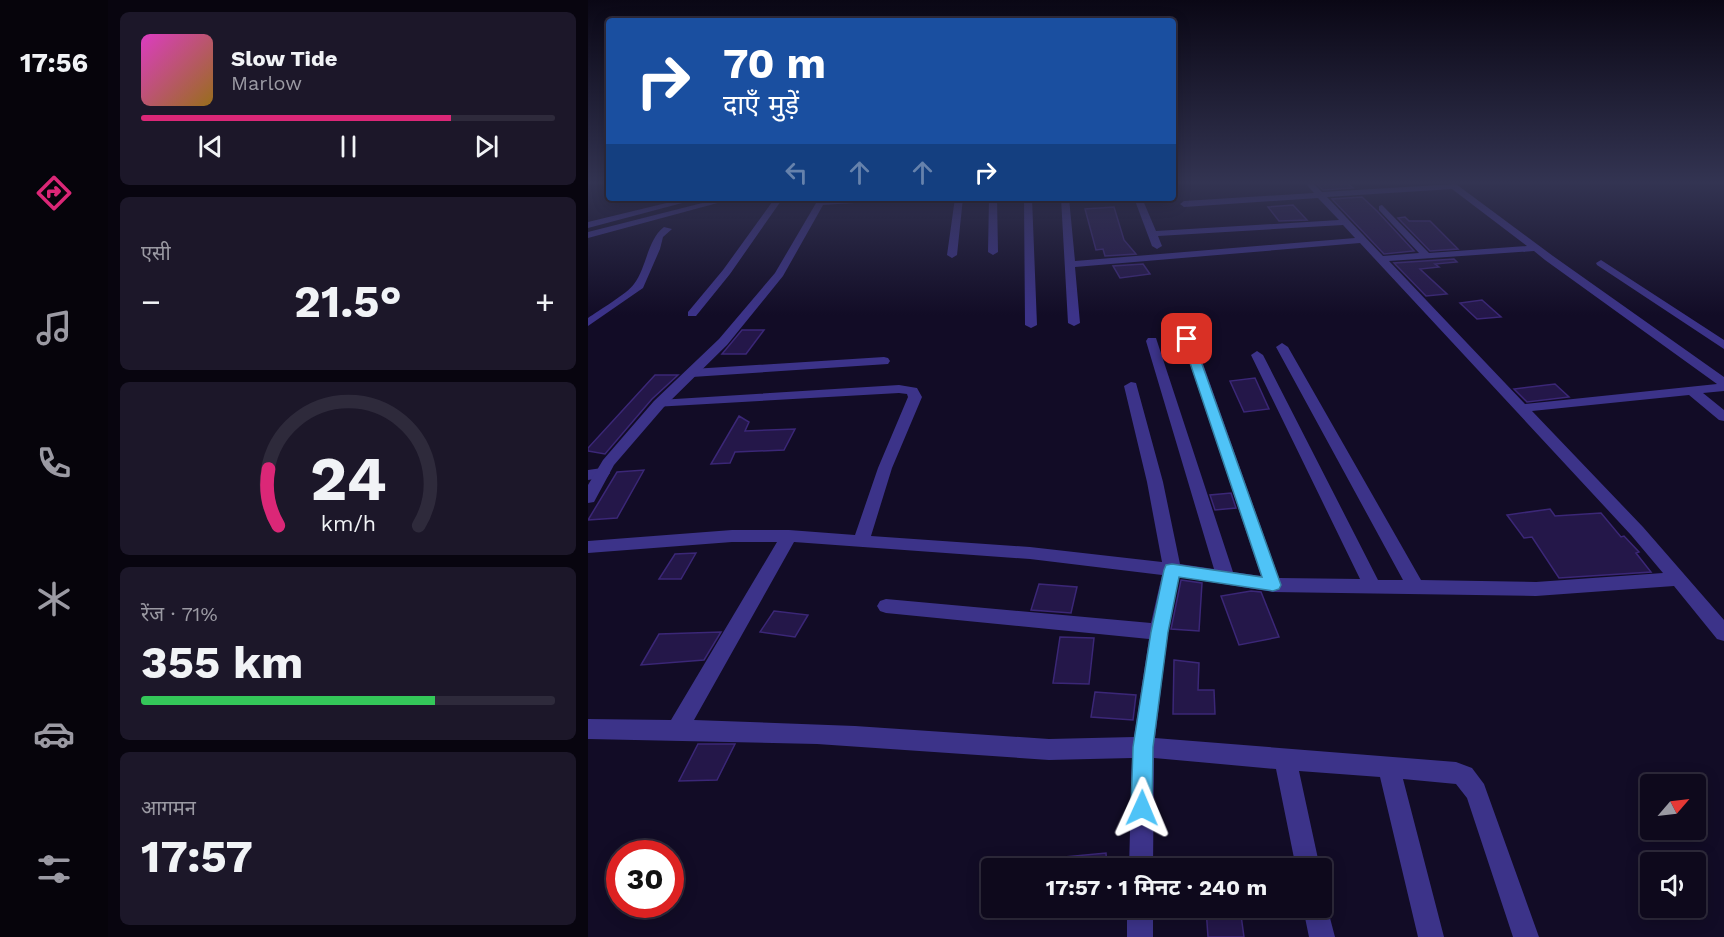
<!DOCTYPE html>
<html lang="hi">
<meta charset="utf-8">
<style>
body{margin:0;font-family:"Work Sans","Noto Sans Devanagari",sans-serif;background:#1c1729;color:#f1f3f6;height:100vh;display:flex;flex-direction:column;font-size:22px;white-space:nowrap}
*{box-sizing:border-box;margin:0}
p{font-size:20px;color:#9b9aa3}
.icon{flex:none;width:33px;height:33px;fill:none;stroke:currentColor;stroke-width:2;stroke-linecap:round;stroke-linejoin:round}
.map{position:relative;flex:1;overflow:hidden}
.panel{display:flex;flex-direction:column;gap:12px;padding:12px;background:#08050f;width:480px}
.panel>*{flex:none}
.top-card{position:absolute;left:18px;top:18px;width:570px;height:183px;border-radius:6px;box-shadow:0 3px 15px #0003,0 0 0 2px #2e2a3b;background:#1a4fa0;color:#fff;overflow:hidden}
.needle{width:39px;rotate:62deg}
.tools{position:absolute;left:1052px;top:774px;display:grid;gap:12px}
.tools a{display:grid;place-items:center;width:66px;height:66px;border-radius:6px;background:#0e091c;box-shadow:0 3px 15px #0003,0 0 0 2px #2e2a3b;font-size:30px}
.speed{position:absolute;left:18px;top:840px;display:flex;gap:12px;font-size:30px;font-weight:700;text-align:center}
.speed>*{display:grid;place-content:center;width:78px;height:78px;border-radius:50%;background:#0e091c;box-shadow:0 3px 15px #0003,0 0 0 2px #2e2a3b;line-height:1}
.speed .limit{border:9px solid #d22;background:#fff;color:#111}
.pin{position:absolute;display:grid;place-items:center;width:51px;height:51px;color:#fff;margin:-26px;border-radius:12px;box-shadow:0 3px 9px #0006}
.me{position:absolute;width:66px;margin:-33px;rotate:1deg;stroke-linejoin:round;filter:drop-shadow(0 0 4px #0008)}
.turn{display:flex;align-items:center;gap:21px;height:126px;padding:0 18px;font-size:27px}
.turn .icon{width:78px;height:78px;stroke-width:2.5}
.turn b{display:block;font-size:42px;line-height:51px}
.lanes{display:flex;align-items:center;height:57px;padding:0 18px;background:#0003;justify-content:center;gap:30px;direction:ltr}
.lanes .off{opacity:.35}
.big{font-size:45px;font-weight:700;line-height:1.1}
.panel .widget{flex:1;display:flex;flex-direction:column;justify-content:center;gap:9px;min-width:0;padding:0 21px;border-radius:9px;background:#1c1729}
.panel .dial{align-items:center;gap:0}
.dial svg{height:156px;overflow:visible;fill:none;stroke:#2e2a3b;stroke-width:7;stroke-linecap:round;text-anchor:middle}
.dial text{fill:#f1f3f6;stroke:none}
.song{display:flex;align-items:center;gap:18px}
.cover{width:72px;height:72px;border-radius:9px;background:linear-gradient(135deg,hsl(310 70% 55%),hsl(40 70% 35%))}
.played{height:6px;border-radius:3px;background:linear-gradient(90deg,#db2777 75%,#2e2a3b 75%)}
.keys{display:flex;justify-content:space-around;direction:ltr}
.heat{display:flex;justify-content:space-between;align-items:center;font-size:33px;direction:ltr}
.charge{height:9px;border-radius:4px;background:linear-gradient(90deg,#34c759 71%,#2e2a3b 0)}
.trip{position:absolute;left:393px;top:858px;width:351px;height:60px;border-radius:6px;background:#0e091c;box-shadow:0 3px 15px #0003,0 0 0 2px #2e2a3b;font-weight:700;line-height:60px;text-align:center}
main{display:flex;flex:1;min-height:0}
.menu{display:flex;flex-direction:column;width:108px;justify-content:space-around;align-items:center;background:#06040b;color:#9b9aa3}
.menu .icon{width:42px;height:42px}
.menu .selected{color:#db2777}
.menu b{font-size:27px;color:#f1f3f6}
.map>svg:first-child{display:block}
.building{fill:#241749;stroke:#3b2777;stroke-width:1.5}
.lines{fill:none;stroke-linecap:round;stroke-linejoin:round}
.minor{fill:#3c3389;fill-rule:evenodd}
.tertiary{fill:#3c3389;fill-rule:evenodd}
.route{fill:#4fc3f7;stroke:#337fa1;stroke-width:1.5}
</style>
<main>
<nav class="menu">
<b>17:56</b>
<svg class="icon selected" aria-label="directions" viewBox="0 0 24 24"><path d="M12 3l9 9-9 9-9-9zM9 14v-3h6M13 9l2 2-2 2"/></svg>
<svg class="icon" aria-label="music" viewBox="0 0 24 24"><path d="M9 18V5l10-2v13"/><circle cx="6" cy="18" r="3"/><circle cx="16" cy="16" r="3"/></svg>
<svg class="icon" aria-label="phone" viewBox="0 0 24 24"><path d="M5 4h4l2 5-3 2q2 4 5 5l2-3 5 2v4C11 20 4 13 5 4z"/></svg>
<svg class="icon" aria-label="climate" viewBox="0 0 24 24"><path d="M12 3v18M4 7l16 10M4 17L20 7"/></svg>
<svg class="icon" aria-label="car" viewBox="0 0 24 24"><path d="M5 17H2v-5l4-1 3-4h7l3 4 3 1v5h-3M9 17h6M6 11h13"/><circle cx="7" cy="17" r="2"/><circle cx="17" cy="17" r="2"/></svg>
<svg class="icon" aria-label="filters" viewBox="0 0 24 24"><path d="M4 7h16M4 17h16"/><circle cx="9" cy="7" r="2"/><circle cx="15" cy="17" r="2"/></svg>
</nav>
<section class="panel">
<div class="widget">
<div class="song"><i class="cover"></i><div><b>Slow Tide</b><p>Marlow</p></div></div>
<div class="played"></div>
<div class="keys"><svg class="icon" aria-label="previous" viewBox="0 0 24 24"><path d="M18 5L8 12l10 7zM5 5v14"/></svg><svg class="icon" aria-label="pause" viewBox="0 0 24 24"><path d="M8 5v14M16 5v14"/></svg><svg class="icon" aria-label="next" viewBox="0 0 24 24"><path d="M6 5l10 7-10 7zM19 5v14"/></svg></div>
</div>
<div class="widget"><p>एसी</p>
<div class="heat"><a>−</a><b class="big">21.5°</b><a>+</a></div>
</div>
<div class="widget dial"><svg viewBox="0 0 100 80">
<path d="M14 69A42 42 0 1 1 86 69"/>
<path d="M14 69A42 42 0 0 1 9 40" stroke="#db2777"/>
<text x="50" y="56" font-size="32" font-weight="700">24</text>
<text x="50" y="72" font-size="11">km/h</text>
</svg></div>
<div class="widget"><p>रेंज · 71%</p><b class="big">355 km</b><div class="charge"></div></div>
<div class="widget"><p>आगमन</p><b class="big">17:57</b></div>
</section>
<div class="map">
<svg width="1136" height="937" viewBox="0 0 1136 937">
<rect width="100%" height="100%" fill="#120c26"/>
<path class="building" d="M 729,184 L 760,184 L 765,188 L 735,190 Z
M 774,197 L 789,211 L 826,251 L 796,254 L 744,199 Z
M 705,205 L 719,220 L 691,221 L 680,207 Z
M 526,207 L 536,240 L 548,254 L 517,256 L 515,249 L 508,250 L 497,209 Z
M 817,217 L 821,221 L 842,221 L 870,249 L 842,251 L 810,218 Z
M 866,259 L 869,262 L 847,264 L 851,267 L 832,269 L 859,294 L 838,296 L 806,263 Z
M 555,264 L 562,274 L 532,278 L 525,266 Z
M 894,300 L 913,317 L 889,319 L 872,303 Z
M 154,330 L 176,330 L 158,354 L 134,354 Z
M 67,375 L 90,375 L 64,399 L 17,454 L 0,451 L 0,448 Z
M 667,378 L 681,409 L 656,412 L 642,381 Z
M 967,384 L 981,397 L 939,402 L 926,389 Z
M 151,416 L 161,422 L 157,431 L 207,429 L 196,450 L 147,452 L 142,463 L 123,464 Z
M 56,470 L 29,518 L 0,520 L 29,472 Z
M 643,493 L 648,508 L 627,510 L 622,495 Z
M 962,509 L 967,516 L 1013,513 L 1033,537 L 1036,536 L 1051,552 L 1048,553 L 1063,572 L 971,578 L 944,537 L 936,538 L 919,515 Z
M 108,553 L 93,579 L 71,579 L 87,554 Z
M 593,580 L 614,583 L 611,631 L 583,629 Z
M 451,584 L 489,587 L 483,613 L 443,610 Z
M 663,591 L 673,592 L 691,637 L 651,645 L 633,596 Z
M 186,611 L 220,615 L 207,637 L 172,632 Z
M 133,632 L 116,660 L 53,665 L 71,634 Z
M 472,637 L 506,638 L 501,684 L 465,683 Z
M 586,660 L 611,663 L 610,690 L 626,690 L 627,714 L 585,714 Z
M 507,692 L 548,695 L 545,720 L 503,717 Z
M 110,744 L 147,744 L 129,780 L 91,781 Z
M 518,853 L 519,868 L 467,868 L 466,858 Z
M 618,908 L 652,908 L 656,937 L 620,937 Z"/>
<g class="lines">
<path class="minor" d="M 718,184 L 726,184 L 734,192 L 868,184 L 965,256 L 1136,377 L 1136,391 L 1115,393 L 1136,410 L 1136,421 L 1131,420 L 1101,395 L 944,411 L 1055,527 L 1136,620 L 1136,641 L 1129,639 L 1086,586 L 948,596 L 685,592 L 591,577 L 580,632 L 567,738 L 868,762 L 884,768 L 896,784 L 951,937 L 925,937 L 879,798 L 868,784 L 815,779 L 856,937 L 830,937 L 792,777 L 711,771 L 732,868 L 708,868 L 688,769 L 566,758 L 565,868 L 541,868 L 544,758 L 461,760 L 229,744 L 0,739 L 0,719 L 83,720 L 189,542 L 144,542 L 0,553 L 0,541 L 144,530 L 201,530 L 267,535 L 290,468 L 320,397 L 319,394 L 311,393 L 66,407 L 64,404 L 71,400 L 311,385 L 329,388 L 334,397 L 304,468 L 283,536 L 442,547 L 574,562 L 559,482 L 536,386 L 543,382 L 548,383 L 575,482 L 592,564 L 626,569 L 558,341 L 560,338 L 568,338 L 645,572 L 673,576 L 586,316 L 592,313 L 598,316 L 691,578 L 772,579 L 663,355 L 669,351 L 675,355 L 790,580 L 815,580 L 688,347 L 694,343 L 700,347 L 833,580 L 948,582 L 1075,573 L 1043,535 L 772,243 L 487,267 L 492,323 L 486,326 L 480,323 L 473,198 L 481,198 L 487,261 L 767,238 L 755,225 L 570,236 L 574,246 L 569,249 L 564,246 L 546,198 L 554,198 L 568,231 L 751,220 L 730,198 L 596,207 L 592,204 L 596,201 L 726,193 ZM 864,189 L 939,246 L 841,253 L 794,205 L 791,206 L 791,210 L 831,253 L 795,256 L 739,197 ZM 946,251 L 957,260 L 1129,384 L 937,404 L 801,261 ZM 206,542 L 442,559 L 574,575 L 563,623 L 298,599 L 292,601 L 289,606 L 292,611 L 298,613 L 561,639 L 546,737 L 461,739 L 267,726 L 106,720 Z
M 134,198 L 148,198 L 0,238 L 0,232 Z
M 187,198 L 195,198 L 142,274 L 108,316 L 100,316 L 100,312 L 135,270 Z
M 257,198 L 305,198 L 301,201 L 233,205 L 229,202 L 233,199 Z
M 367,198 L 375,198 L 369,255 L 364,258 L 359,255 Z
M 401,198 L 409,198 L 410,252 L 405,255 L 400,252 Z
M 436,198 L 444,198 L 449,325 L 443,328 L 437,325 Z
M 76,227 L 84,229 L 75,237 L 72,249 L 55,288 L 0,326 L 0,318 C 10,311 40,293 46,284 C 59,267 59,240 76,227 Z
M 1013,260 L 1136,340 L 1136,349 L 1009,265 L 1008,263 Z
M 296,357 L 300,358 L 302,361 L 300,364 L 104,377 L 98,373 L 104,369 Z
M 14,468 L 19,469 L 22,473 L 19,477 L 0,480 L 0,470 Z
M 734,897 L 737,899 L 747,937 L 721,937 L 715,908 L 734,908 Z
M 539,908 L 565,908 L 565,937 L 539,937 Z"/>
<path class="tertiary" d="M 99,198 L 113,198 L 0,228 L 0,222 Z
M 231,198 L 239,198 L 195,276 L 139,345 L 76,407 L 26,465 L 6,502 L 0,503 L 0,485 L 15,460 L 66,401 L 131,339 L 187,273 Z"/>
</g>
<linearGradient id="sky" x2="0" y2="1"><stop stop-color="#0a0715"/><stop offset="0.58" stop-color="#333452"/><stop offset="1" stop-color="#333452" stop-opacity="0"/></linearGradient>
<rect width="1136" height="315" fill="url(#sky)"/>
<path class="route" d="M 599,335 L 605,339 L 693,585 L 691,589 L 685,591 L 591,577 L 580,632 L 565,747 L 564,808 L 561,816 L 554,819 L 546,816 L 543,808 L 545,747 L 563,632 L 576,570 L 578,565 L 584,564 L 674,577 L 594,339 Z"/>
</svg>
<div class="tools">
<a><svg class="needle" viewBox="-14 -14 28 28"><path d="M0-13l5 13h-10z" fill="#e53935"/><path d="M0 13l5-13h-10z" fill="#9b9aa3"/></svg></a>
<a><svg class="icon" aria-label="sound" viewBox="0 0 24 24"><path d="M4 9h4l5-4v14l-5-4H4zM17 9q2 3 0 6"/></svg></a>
</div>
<div class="speed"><div class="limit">30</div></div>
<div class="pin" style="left:599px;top:339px;background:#d93025"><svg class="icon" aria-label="arrive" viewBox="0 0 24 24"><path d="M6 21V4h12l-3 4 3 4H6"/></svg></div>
<svg class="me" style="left:554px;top:808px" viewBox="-20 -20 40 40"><path d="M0-17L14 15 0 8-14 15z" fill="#4fc3f7" stroke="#fff" stroke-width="4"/></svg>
<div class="trip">17:57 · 1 मिनट · 240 m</div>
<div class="top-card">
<div class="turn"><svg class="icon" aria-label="right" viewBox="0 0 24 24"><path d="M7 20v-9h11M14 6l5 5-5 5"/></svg><div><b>70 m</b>दाएँ मुड़ें</div></div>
<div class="lanes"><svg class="icon off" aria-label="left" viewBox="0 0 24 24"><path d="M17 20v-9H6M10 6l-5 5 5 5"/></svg><svg class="icon off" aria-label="ahead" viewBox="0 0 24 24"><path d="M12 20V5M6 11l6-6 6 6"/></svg><svg class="icon off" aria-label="ahead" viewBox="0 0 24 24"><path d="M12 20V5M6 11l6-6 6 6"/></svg><svg class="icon" aria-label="right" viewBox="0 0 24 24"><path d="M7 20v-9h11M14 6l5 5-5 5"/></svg></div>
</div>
</div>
</main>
